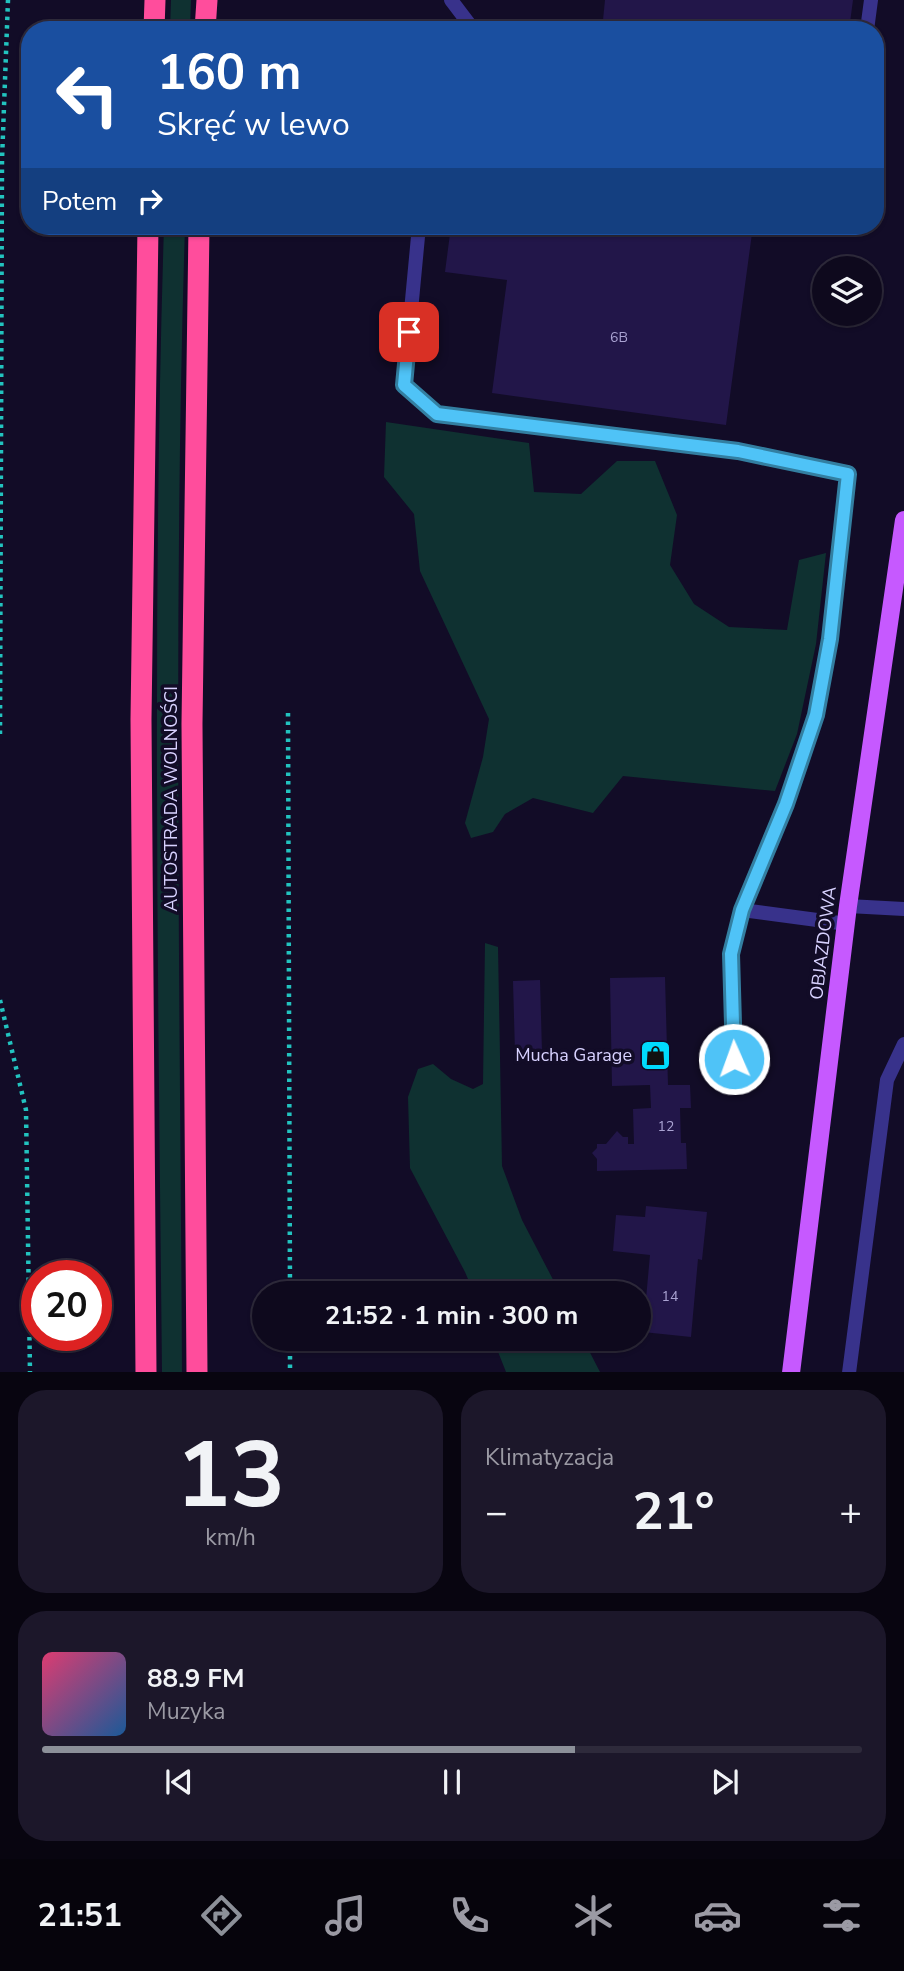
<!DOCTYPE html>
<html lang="pl">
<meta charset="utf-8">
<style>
body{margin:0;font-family:"Nunito Sans",sans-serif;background:#1c172a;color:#f1f3f6;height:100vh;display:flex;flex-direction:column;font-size:26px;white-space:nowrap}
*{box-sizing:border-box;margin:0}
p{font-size:23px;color:#9b9aa4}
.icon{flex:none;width:38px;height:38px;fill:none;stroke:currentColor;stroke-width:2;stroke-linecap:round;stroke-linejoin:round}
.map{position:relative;height:1372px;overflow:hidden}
.panel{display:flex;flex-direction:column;gap:18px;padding:18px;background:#080510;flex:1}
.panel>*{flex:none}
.banner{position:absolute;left:21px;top:21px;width:863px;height:214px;border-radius:28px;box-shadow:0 2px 5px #0004,0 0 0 2px #2e2a3b;background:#1a4fa0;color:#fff;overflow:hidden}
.fabs{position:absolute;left:812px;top:256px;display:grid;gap:14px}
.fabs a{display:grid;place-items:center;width:70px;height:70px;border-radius:50%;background:#0e091d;box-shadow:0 2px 5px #0004,0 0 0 2px #2e2a3b;font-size:35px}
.speed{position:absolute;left:21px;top:1260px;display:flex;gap:14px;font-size:35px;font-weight:700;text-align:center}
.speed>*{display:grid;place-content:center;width:91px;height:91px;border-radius:50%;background:#0e091d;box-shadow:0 2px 5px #0004,0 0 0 2px #2e2a3b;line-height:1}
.speed .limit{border:10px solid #d22;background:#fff;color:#111}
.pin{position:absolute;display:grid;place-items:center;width:60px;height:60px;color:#fff;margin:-30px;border-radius:14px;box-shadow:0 4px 10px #0006}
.me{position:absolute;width:77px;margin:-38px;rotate:358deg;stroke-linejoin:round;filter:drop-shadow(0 0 5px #0008)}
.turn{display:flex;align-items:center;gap:24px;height:147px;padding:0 21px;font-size:32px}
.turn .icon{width:91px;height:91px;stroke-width:2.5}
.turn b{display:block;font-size:49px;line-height:60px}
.then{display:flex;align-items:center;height:66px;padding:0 21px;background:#0003;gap:14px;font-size:26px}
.big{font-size:52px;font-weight:700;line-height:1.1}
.panel .widget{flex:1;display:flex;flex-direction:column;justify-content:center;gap:10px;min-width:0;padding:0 24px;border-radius:28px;background:#1c172a}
.panel .dial{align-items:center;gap:0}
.dial b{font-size:91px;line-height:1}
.song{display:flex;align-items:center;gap:21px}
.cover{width:84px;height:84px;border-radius:10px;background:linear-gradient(135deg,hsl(340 70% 55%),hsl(210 70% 35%))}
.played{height:7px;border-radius:4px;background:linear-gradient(90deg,#8c9099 65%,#2e2a3b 65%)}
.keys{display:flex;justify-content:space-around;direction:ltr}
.heat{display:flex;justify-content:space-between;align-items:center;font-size:38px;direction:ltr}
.panel .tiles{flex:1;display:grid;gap:18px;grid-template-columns:1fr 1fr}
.widget:last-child{grid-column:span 2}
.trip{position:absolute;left:252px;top:1281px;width:399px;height:70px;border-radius:35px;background:#0e091d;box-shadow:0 2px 5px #0004,0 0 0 2px #2e2a3b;font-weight:700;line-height:70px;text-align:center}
.tabs{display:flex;height:112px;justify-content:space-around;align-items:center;background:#06040c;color:#9b9aa4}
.tabs .icon{width:49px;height:49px}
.tabs .active{color:#8c9099}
.tabs b{font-size:32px;color:#f1f3f6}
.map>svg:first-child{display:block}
.green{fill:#0f3131}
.building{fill:#221649}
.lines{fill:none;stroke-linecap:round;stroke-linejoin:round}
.path{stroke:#22c3bf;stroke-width:4.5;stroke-dasharray:3.5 5;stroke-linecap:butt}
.lane{stroke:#38328b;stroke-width:14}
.primary{stroke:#c659ff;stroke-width:18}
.highway{stroke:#ff4d9c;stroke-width:21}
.route-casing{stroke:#337fa1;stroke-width:18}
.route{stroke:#4fc3f7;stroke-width:12}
.labels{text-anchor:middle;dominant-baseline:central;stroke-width:7;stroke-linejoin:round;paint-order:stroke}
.number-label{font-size:14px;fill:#aaa3d2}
.street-label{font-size:18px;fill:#d8d2ff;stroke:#120c27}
.poi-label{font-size:18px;fill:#d8d2ff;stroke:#120c27;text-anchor:end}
</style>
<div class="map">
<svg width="904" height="1373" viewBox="0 0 904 1373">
<rect width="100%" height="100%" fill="#120c27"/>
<path class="green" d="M 171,0 L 191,0 L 190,30 L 170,30 Z
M 164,226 L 185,226 C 173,608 180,990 182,1373 L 162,1372 C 158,990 152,608 164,226 Z
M 386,422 L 529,443 L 534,492 L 581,494 L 617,461 L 655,461 L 677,515 L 670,565 L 694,604 L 729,627 L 787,630 L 799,560 L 826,553 L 816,644 L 797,734 L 775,791 L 623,776 L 593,813 L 533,798 L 505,814 L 493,832 L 471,838 L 465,823 L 483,757 L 489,719 L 420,571 L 414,514 L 384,477 Z
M 485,943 L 498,947 L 502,1166 L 522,1220 L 560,1293 L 474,1293 L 465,1272 L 410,1168 L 408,1097 L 418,1069 L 433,1064 L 451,1079 L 473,1089 L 483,1084 Z
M 493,1339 L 583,1339 L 600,1372 L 506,1372 Z"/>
<path class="building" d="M 605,0 L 853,0 L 849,30 L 678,30 L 603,20 Z
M 451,226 L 753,226 L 726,425 L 492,393 L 507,280 L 445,272 Z
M 665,977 L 668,1085 L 690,1085 L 691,1108 L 680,1108 L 681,1143 L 686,1143 L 687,1169 L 597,1171 L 597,1159 L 592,1153 L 597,1148 L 597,1144 L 606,1144 L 617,1131 L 623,1137 L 628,1137 L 628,1144 L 634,1144 L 633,1109 L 651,1108 L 650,1085 L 612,1086 L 610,978 Z
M 540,980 L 542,1052 L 515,1053 L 513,981 Z
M 646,1206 L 707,1212 L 702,1260 L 698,1259 L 691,1337 L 643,1332 L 650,1255 L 613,1251 L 616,1215 L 645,1217 Z"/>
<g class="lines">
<path class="path" d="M 288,713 L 290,1293
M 0,734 L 2,160 L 8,0
M 0,1000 L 26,1110 L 30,1373
M 290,1339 L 290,1373"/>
<path class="lane" d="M 451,0 L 473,29 L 481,30
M 867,30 L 871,0
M 419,226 L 404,385 L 437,414 L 738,451 L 847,474 L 830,639 L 816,715 L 786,804 L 742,910 L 847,924
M 848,906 L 904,909
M 734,1059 L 731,954 L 742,910
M 849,1373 L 887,1080 L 904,1044"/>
<path class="primary" d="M 791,1373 L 848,906 L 904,520"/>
<path class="highway" d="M 154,30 L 155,0
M 205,30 L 207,0
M 146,1373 L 141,719 L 148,226
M 197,1373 L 192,724 L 199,226"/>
</g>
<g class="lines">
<defs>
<path id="route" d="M 409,332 L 404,385 L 437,414 L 738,451 L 848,474 L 830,639 L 816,715 L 786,804 L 742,910 L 731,954 L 734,1059"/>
</defs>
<use href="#route" class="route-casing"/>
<use href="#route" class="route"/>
</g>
<defs>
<symbol id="shop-square" viewBox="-11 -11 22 22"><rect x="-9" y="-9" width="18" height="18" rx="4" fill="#00dbfd" stroke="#120c27"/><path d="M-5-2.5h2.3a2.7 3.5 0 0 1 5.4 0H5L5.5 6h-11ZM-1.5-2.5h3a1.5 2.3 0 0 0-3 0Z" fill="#111"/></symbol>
</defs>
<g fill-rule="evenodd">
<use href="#shop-square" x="638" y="1038" width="35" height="35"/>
</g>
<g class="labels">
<g class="number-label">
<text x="619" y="337">6B</text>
<text x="666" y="1126">12</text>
<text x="670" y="1296">14</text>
</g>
<g class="street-label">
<text transform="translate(171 799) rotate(-90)">AUTOSTRADA WOLNOŚCI</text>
<text transform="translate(823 943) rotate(-83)">OBJAZDOWA</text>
</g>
<g class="poi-label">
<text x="632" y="1055">Mucha Garage</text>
</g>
</g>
</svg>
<div class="fabs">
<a><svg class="icon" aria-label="layers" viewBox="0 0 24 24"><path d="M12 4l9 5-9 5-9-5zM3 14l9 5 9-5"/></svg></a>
</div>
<div class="speed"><div class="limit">20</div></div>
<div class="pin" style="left:409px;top:332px;background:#d93025"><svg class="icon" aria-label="arrive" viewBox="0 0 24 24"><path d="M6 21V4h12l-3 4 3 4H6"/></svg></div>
<svg class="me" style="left:734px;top:1059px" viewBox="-20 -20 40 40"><circle r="17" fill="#4fc3f7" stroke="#fff" stroke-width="3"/><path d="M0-11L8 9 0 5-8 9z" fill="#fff"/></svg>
<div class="trip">21:52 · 1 min · 300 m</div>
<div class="banner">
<div class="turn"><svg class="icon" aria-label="left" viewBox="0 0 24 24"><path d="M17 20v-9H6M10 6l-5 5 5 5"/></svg><div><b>160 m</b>Skręć w lewo</div></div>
<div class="then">Potem<svg class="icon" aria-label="right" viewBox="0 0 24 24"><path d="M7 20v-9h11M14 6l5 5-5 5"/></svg></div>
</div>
</div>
<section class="panel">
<div class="tiles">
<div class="widget dial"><b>13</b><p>km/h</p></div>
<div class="widget"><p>Klimatyzacja</p>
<div class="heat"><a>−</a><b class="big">21°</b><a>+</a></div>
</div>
<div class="widget">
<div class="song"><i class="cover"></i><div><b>88.9 FM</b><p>Muzyka</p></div></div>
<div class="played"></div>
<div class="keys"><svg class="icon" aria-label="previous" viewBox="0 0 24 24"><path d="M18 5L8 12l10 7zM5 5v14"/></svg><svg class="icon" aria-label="pause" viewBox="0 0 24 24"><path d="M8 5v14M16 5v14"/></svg><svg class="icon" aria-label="next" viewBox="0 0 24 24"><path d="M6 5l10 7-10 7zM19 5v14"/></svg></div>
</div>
</div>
</section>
<nav class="tabs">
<b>21:51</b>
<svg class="icon active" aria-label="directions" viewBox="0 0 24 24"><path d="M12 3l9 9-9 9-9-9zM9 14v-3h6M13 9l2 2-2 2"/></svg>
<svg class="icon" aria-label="music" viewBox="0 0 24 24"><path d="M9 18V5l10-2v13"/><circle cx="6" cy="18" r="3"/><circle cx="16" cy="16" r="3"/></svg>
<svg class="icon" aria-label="phone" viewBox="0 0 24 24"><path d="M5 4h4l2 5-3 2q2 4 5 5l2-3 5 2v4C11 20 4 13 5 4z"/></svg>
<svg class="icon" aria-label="climate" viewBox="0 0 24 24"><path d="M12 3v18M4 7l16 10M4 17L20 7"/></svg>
<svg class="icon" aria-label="car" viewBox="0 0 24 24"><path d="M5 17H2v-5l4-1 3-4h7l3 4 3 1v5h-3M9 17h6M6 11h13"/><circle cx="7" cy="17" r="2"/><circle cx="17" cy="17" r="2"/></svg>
<svg class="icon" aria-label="filters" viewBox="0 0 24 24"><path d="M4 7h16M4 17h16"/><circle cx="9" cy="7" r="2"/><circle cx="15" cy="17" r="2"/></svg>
</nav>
